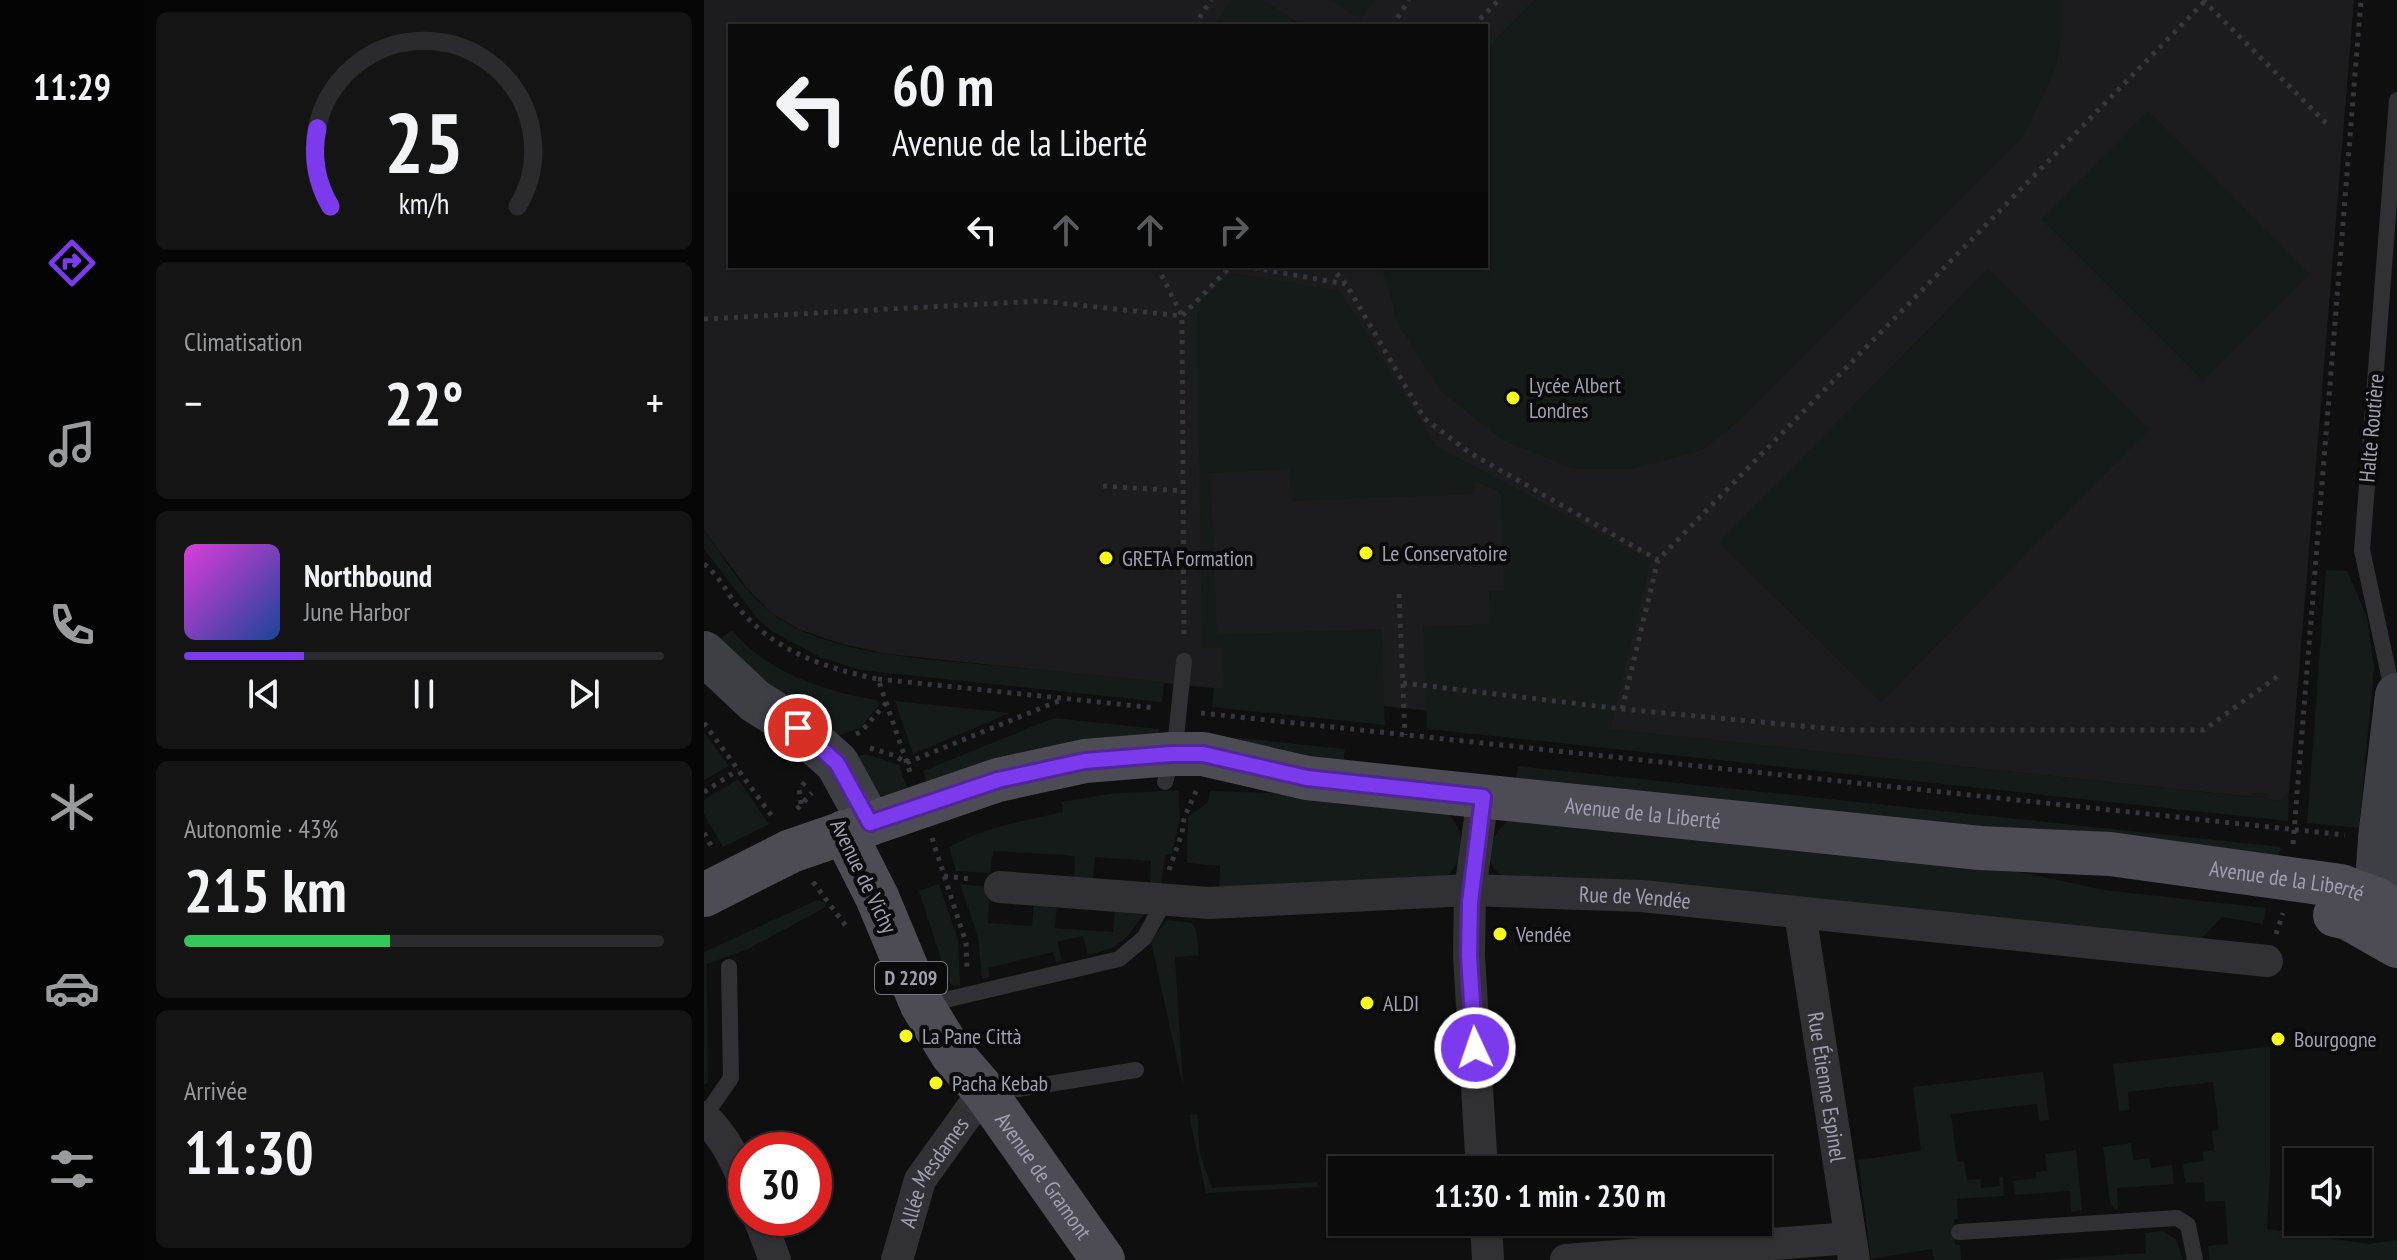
<!DOCTYPE html>
<html lang="fr">
<meta charset="utf-8">
<style>
body{margin:0;font-family:"PT Sans Narrow",sans-serif;background:#141415;color:#f1f3f6;height:100vh;display:flex;flex-direction:column;font-size:30px;white-space:nowrap}
*{box-sizing:border-box;margin:0}
p{font-size:26px;color:#9a9b9d}
.icon{flex:none;width:44px;height:44px;fill:none;stroke:currentColor;stroke-width:2;stroke-linecap:round;stroke-linejoin:round}
.map{position:relative;flex:1;overflow:hidden}
.panel{display:flex;flex-direction:column;gap:12px;padding:12px;background:#060607;width:560px}
.panel>*{flex:none}
.guide{position:absolute;left:24px;top:24px;width:760px;height:244px;border-radius:0px;box-shadow:0 2px 6px #0004,0 0 0 2px #2b2b2d;background:#0b0b0c;color:#f1f3f6;overflow:hidden}
.tools{position:absolute;left:1580px;top:1148px;display:grid;gap:16px}
.tools a{display:grid;place-items:center;width:88px;height:88px;border-radius:0px;background:#0b0b0c;box-shadow:0 2px 6px #0004,0 0 0 2px #2b2b2d;font-size:40px}
.speed{position:absolute;left:24px;top:1132px;display:flex;gap:16px;font-size:40px;font-weight:700;text-align:center}
.speed>*{display:grid;place-content:center;width:104px;height:104px;border-radius:50%;background:#0b0b0c;box-shadow:0 2px 6px #0004,0 0 0 2px #2b2b2d;line-height:1}
.speed .limit{border:12px solid #d22;background:#fff;color:#111}
.pin{position:absolute;display:grid;place-items:center;width:68px;height:68px;color:#fff;margin:-34px;border:4px solid #fff;border-radius:50%;box-shadow:0 2px 8px #0007}
.me{position:absolute;width:88px;margin:-44px;rotate:357deg;stroke-linejoin:round;filter:drop-shadow(0 0 6px #0008)}
.turn{display:flex;align-items:center;gap:28px;height:168px;padding:0 32px;font-size:36px}
.turn .icon{width:104px;height:104px;stroke-width:2.5}
.turn b{display:block;font-size:56px;line-height:68px}
.lanes{display:flex;align-items:center;height:76px;padding:0 32px;background:#0003;justify-content:center;gap:40px;direction:ltr}
.lanes .off{opacity:.35}
.big{font-size:60px;font-weight:700;line-height:1.1}
.panel .widget{flex:1;display:flex;flex-direction:column;justify-content:center;gap:12px;min-width:0;padding:0 28px;border-radius:12px;background:#141415}
.panel .dial{align-items:center;gap:0}
.dial svg{height:208px;overflow:visible;fill:none;stroke:#2b2b2d;stroke-width:7;stroke-linecap:round;text-anchor:middle}
.dial text{fill:#f1f3f6;stroke:none}
.song{display:flex;align-items:center;gap:24px}
.cover{width:96px;height:96px;border-radius:12px;background:linear-gradient(135deg,hsl(300 70% 55%),hsl(220 70% 35%))}
.played{height:8px;border-radius:4px;background:linear-gradient(90deg,#7c3aed 25%,#2b2b2d 25%)}
.keys{display:flex;justify-content:space-around;direction:ltr}
.heat{display:flex;justify-content:space-between;align-items:center;font-size:44px;direction:ltr}
.charge{height:12px;border-radius:6px;background:linear-gradient(90deg,#34c759 43%,#2b2b2d 0)}
.trip{position:absolute;left:624px;top:1156px;width:444px;height:80px;border-radius:0px;background:#0b0b0c;box-shadow:0 2px 6px #0004,0 0 0 2px #2b2b2d;font-weight:700;line-height:80px;text-align:center}
main{display:flex;flex:1;min-height:0}
.tabs{display:flex;flex-direction:column;width:144px;justify-content:space-around;align-items:center;background:#040405;color:#9a9b9d}
.tabs .icon{width:56px;height:56px}
.tabs .on{color:#7c3aed}
.tabs b{font-size:36px;color:#f1f3f6}
.map>svg:first-child{display:block}
.built{fill:#1c1b1d;fill-rule:evenodd}
.green{fill:#151b18}
.lines{fill:none;stroke-linecap:round;stroke-linejoin:round}
.path{stroke:#36363c;stroke-width:5;stroke-dasharray:4 6;stroke-linecap:butt}
.lane{stroke:#313035;stroke-width:16}
.street{stroke:#313035;stroke-width:32}
.secondary{stroke:#3e3e45;stroke-width:44}
.primary{stroke:#4d4b54;stroke-width:44}
.route-casing{stroke:#51269a;stroke-width:20}
.route{stroke:#7c3aed;stroke-width:14}
.poi-dot{fill:#f6f91d;stroke:#0a0a0b;stroke-width:3}
.labels{text-anchor:middle;dominant-baseline:central;stroke-width:8;stroke-linejoin:round;paint-order:stroke}
.shield{fill:#0a0a0b;stroke:#737280;stroke-width:2}
.shield-label{font-size:20px;font-weight:bold;fill:#a09fb2}
.poi-label{font-size:22px;fill:#a09fb2;stroke:#0a0a0b;text-anchor:start}
.street-label{font-size:22px;fill:#a09fb2;stroke:#0a0a0b}
</style>
<main>
<nav class="tabs">
<b>11:29</b>
<svg class="icon on" aria-label="directions" viewBox="0 0 24 24"><path d="M12 3l9 9-9 9-9-9zM9 14v-3h6M13 9l2 2-2 2"/></svg>
<svg class="icon" aria-label="music" viewBox="0 0 24 24"><path d="M9 18V5l10-2v13"/><circle cx="6" cy="18" r="3"/><circle cx="16" cy="16" r="3"/></svg>
<svg class="icon" aria-label="phone" viewBox="0 0 24 24"><path d="M5 4h4l2 5-3 2q2 4 5 5l2-3 5 2v4C11 20 4 13 5 4z"/></svg>
<svg class="icon" aria-label="climate" viewBox="0 0 24 24"><path d="M12 3v18M4 7l16 10M4 17L20 7"/></svg>
<svg class="icon" aria-label="car" viewBox="0 0 24 24"><path d="M5 17H2v-5l4-1 3-4h7l3 4 3 1v5h-3M9 17h6M6 11h13"/><circle cx="7" cy="17" r="2"/><circle cx="17" cy="17" r="2"/></svg>
<svg class="icon" aria-label="filters" viewBox="0 0 24 24"><path d="M4 7h16M4 17h16"/><circle cx="9" cy="7" r="2"/><circle cx="15" cy="17" r="2"/></svg>
</nav>
<section class="panel">
<div class="widget dial"><svg viewBox="0 0 100 80">
<path d="M14 69A42 42 0 1 1 86 69"/>
<path d="M14 69A42 42 0 0 1 9 39" stroke="#7c3aed"/>
<text x="50" y="56" font-size="32" font-weight="700">25</text>
<text x="50" y="72" font-size="11">km/h</text>
</svg></div>
<div class="widget"><p>Climatisation</p>
<div class="heat"><a>−</a><b class="big">22°</b><a>+</a></div>
</div>
<div class="widget">
<div class="song"><i class="cover"></i><div><b>Northbound</b><p>June Harbor</p></div></div>
<div class="played"></div>
<div class="keys"><svg class="icon" aria-label="previous" viewBox="0 0 24 24"><path d="M18 5L8 12l10 7zM5 5v14"/></svg><svg class="icon" aria-label="pause" viewBox="0 0 24 24"><path d="M8 5v14M16 5v14"/></svg><svg class="icon" aria-label="next" viewBox="0 0 24 24"><path d="M6 5l10 7-10 7zM19 5v14"/></svg></div>
</div>
<div class="widget"><p>Autonomie · 43%</p><b class="big">215 km</b><div class="charge"></div></div>
<div class="widget"><p>Arrivée</p><b class="big">11:30</b></div>
</section>
<div class="map">
<svg width="1693" height="1260" viewBox="0 0 1693 1260">
<rect width="100%" height="100%" fill="#0f0f10"/>
<path class="built" d="M 0,0 L 1650,0 L 1585,793 L 1576,801 L 1563,799 L 1563,794 L 1549,793 L 1548,797 L 184,654 L 138,644 L 94,629 L 66,612 L 42,587 L 0,530 ZM 26,26 L 782,26 L 782,266 L 26,266 Z"/>
<path class="green" d="M 527,0 L 559,0 L 599,26 L 511,26 Z
M 627,0 L 670,0 L 657,20 Z
M 830,0 L 1357,0 L 1357,38 L 1351,69 L 1319,137 L 1036,420 L 998,450 L 927,469 L 870,469 L 799,440 L 738,392 L 694,324 L 678,266 L 782,266 L 782,48 Z
M 1444,111 L 1606,274 L 1499,381 L 1337,219 Z
M 1284,269 L 1445,429 L 1177,702 L 1015,542 Z
M 525,273 L 636,291 L 732,446 L 947,561 L 906,729 L 1547,797 L 1548,793 L 1564,794 L 1564,799 L 1576,801 L 1585,793 L 1584,821 L 723,729 L 719,627 L 786,624 L 785,592 L 800,590 L 797,495 L 794,491 L 770,481 L 770,494 L 588,501 L 586,469 L 506,473 L 513,635 L 677,629 L 681,725 L 508,707 L 510,688 L 520,688 L 518,648 L 498,647 L 493,307 Z
M 0,530 C 20,558 38,589 65,611 C 120,656 226,659 295,666 C 350,671 405,676 460,682 L 458,702 L 156,670 L 116,657 L 69,632 L 53,618 L 0,549 Z
M 1622,570 L 1643,571 L 1663,617 L 1670,668 L 1655,828 L 1603,823 Z
M 28,630 C 61,672 122,692 173,700 L 175,705 L 156,728 L 131,737 L 7,646 Z
M 191,701 L 306,713 L 209,754 Z
M 350,718 L 455,729 L 454,739 L 226,792 L 219,771 Z
M 0,732 L 25,766 L 0,780 Z
M 507,735 L 641,749 L 639,766 Z
M 162,754 L 195,765 L 207,799 L 176,795 L 150,757 Z
M 814,766 L 1577,847 L 1572,867 L 811,785 Z
M 34,779 L 65,824 L 19,847 L 0,814 L 0,800 Z
M 474,790 L 476,817 L 468,854 L 461,854 L 457,885 L 446,884 L 447,861 L 391,857 L 389,880 L 370,879 L 371,856 L 360,855 L 289,851 L 286,873 L 252,871 L 245,847 C 280,827 319,821 359,812 L 358,802 L 405,794 Z
M 506,791 L 595,794 L 742,812 C 763,830 761,862 740,879 L 515,889 L 516,866 L 483,863 L 484,817 L 504,802 Z
M 808,818 L 1283,865 L 1400,890 L 1562,908 L 1559,924 L 1518,917 L 1495,941 L 799,876 C 773,861 788,831 808,818 Z
M 235,884 L 254,940 L 256,985 L 250,986 L 245,983 L 215,891 Z
M 256,884 L 286,887 L 284,923 L 328,926 L 330,903 L 353,904 L 351,928 L 409,932 L 411,908 L 443,911 C 421,939 420,947 384,955 L 379,936 L 353,942 L 358,960 L 352,962 L 349,952 L 284,968 L 285,977 L 278,979 L 274,937 Z
M 113,900 L 120,902 L 122,907 L 44,949 L 3,964 L 4,1082 L 0,1085 L 0,952 Z
M 463,920 L 488,923 C 494,931 494,945 494,955 L 471,957 L 479,1087 L 447,941 Z
M 1563,1047 L 1566,1048 L 1566,1174 L 1563,1229 L 1664,1244 L 1693,1240 L 1693,1260 L 1505,1260 L 1504,1246 L 1524,1244 L 1521,1201 L 1501,1202 L 1500,1182 L 1481,1183 L 1479,1164 L 1500,1161 L 1499,1152 L 1510,1150 L 1508,1131 L 1515,1130 L 1509,1082 L 1424,1092 L 1425,1110 L 1415,1111 L 1409,1064 Z
M 1339,1072 L 1345,1120 L 1335,1121 L 1333,1104 L 1247,1114 L 1253,1162 L 1260,1162 L 1263,1180 L 1276,1179 L 1277,1188 L 1296,1186 L 1295,1177 L 1299,1176 L 1300,1196 L 1253,1199 L 1254,1219 L 1250,1220 L 1251,1245 L 1256,1245 L 1257,1260 L 1230,1260 L 1228,1249 L 1167,1259 L 1154,1160 L 1217,1151 L 1209,1087 Z
M 493,1114 L 496,1154 L 508,1188 L 613,1182 L 614,1187 L 502,1193 L 485,1115 Z
M 1427,1143 L 1429,1160 L 1445,1158 L 1447,1168 L 1468,1165 L 1470,1184 L 1413,1188 L 1414,1209 L 1410,1209 L 1406,1202 L 1399,1147 Z
M 1372,1150 L 1378,1210 L 1367,1212 L 1366,1191 L 1311,1195 L 1309,1181 L 1332,1178 L 1332,1172 L 1343,1171 L 1341,1154 Z
M 1458,1231 L 1472,1239 L 1479,1260 L 1341,1260 L 1442,1253 L 1441,1233 Z"/>
<g class="lines">
<path class="path" d="M 1499,0 L 1625,126
M 490,26 L 507,0
M 688,26 L 705,0
M 769,26 L 795,0
M 453,266 L 478,316 L 480,639
M 540,266 L 641,284
M 626,266 L 642,284 L 720,418 L 766,453 L 954,560
M 0,319 L 336,301 L 478,316 L 527,266
M 399,486 L 479,491
M 0,564 C 16,576 25,597 38,612 C 73,652 124,669 174,679 L 206,772
M 695,594 L 701,735
M 174,679 L 452,708
M 699,683 L 918,709 L 1141,730 L 1500,730 L 1574,676
M 918,709 L 954,560 L 1502,0
M 497,713 L 1641,835
M 0,723 L 70,819
M 152,734 L 157,732 L 182,703
M 166,748 L 192,756 L 202,763 L 357,700
M 0,792 L 34,770
M 97,804 L 95,789 L 102,781
M 93,809 L 108,793
M 0,833 L 9,849
M 228,838 L 262,943 L 263,971
M 1589,844 L 1657,0
M 465,870 L 478,833 L 480,818 L 493,789
M 240,876 L 267,879
M 109,882 L 144,929
M 1572,934 L 1579,913"/>
<path class="lane" d="M 1689,694 L 1658,550 L 1693,100
M 461,782 L 471,746 L 480,661
M 220,1005 L 415,959 L 440,938 L 462,899
M 314,1089 L 432,1070
M 0,1117 L 27,1078 L 25,967
M 1255,1232 L 1473,1218 L 1484,1225 L 1491,1260"/>
<g class="street">
<path id="s1" d="M 296,887 L 505,903 L 766,890 L 938,896 L 1563,961"/>
<path id="s2" d="M 1096,913 L 1150,1260"/>
<path d="M 0,1117 C 21,1137 31,1159 42,1186"/>
<path d="M 778,1170 L 765,956 L 766,890 L 779,797"/>
<path d="M 55,1218 L 71,1260"/>
<path d="M 782,1222 L 784,1260"/>
<path id="s3" d="M 193,1260 L 216,1180 L 280,1091"/>
<path d="M 862,1260 L 1146,1238"/>
</g>
<path class="secondary" d="M 0,653 L 51,701 L 94,728 L 133,763 L 166,823
M 1672,899 L 1676,838 L 1693,695"/>
<g class="primary">
<path id="s4" d="M 140,832 L 173,897 L 218,1005 L 248,1054 L 280,1091 L 399,1260"/>
<path id="s5" d="M 0,895 L 87,851 L 294,780 L 381,761 L 467,754 L 499,754 L 603,778 L 1276,848 L 1406,854 L 1637,886 L 1672,899 L 1693,912"/>
<path d="M 1631,915 L 1644,918 L 1693,946"/>
</g>
</g>
<g class="lines">
<defs>
<path id="route" d="M 94,728 L 133,763 L 166,823 L 294,780 L 381,761 L 467,754 L 499,754 L 603,778 L 779,797 L 766,902 L 765,956 L 771,1048"/>
</defs>
<use href="#route" class="route-casing"/>
<use href="#route" class="route"/>
</g>
<g class="poi-dot">
<circle cx="809" cy="398" r="8"/>
<circle cx="662" cy="553" r="8"/>
<circle cx="402" cy="558" r="8"/>
<circle cx="796" cy="934" r="8"/>
<circle cx="663" cy="1003" r="8"/>
<circle cx="202" cy="1036" r="8"/>
<circle cx="1574" cy="1039" r="8"/>
<circle cx="232" cy="1083" r="8"/>
</g>
<g class="labels">
<rect class="shield" x="171" y="962" width="72" height="32" rx="6"/>
<g class="shield-label">
<text x="207" y="978">D 2209</text>
</g>
<g class="poi-label">
<text x="825" y="385">Lycée Albert<tspan x="825" dy="25">Londres</tspan></text>
<text x="678" y="553">Le Conservatoire</text>
<text x="418" y="558">GRETA Formation</text>
<text x="812" y="934">Vendée</text>
<text x="679" y="1003">ALDI</text>
<text x="218" y="1036">La Pane Città</text>
<text x="1590" y="1039">Bourgogne</text>
<text x="248" y="1083">Pacha Kebab</text>
</g>
<g class="street-label">
<text transform="translate(1667 428) rotate(-85)">Halte Routière</text>
<text stroke="none"><textPath href="#s5" startOffset="968">Avenue de la Liberté</textPath></text>
<text transform="translate(160 876) rotate(64)">Avenue de Vichy</text>
<text stroke="none"><textPath href="#s5" startOffset="1616">Avenue de la Liberté</textPath></text>
<text stroke="none"><textPath href="#s1" startOffset="636">Rue de Vendée</textPath></text>
<text stroke="none"><textPath href="#s2" startOffset="176">Rue Étienne Espinel</textPath></text>
<text stroke="none"><textPath href="#s3" startOffset="96">Allée Mesdames</textPath></text>
<text stroke="none"><textPath href="#s4" startOffset="400">Avenue de Gramont</textPath></text>
</g>
</g>
</svg>
<div class="tools">
<a><svg class="icon" aria-label="sound" viewBox="0 0 24 24"><path d="M4 9h4l5-4v14l-5-4H4zM17 9q2 3 0 6"/></svg></a>
</div>
<div class="speed"><div class="limit">30</div></div>
<div class="pin" style="left:94px;top:728px;background:#d93025"><svg class="icon" aria-label="arrive" viewBox="0 0 24 24"><path d="M6 21V4h12l-3 4 3 4H6"/></svg></div>
<svg class="me" style="left:771px;top:1048px" viewBox="-20 -20 40 40"><circle r="17" fill="#7c3aed" stroke="#fff" stroke-width="3"/><path d="M0-11L8 9 0 5-8 9z" fill="#fff"/></svg>
<div class="trip">11:30 · 1 min · 230 m</div>
<div class="guide">
<div class="turn"><svg class="icon" aria-label="left" viewBox="0 0 24 24"><path d="M17 20v-9H6M10 6l-5 5 5 5"/></svg><div><b>60 m</b>Avenue de la Liberté</div></div>
<div class="lanes"><svg class="icon" aria-label="left" viewBox="0 0 24 24"><path d="M17 20v-9H6M10 6l-5 5 5 5"/></svg><svg class="icon off" aria-label="ahead" viewBox="0 0 24 24"><path d="M12 20V5M6 11l6-6 6 6"/></svg><svg class="icon off" aria-label="ahead" viewBox="0 0 24 24"><path d="M12 20V5M6 11l6-6 6 6"/></svg><svg class="icon off" aria-label="right" viewBox="0 0 24 24"><path d="M7 20v-9h11M14 6l5 5-5 5"/></svg></div>
</div>
</div>
</main>
